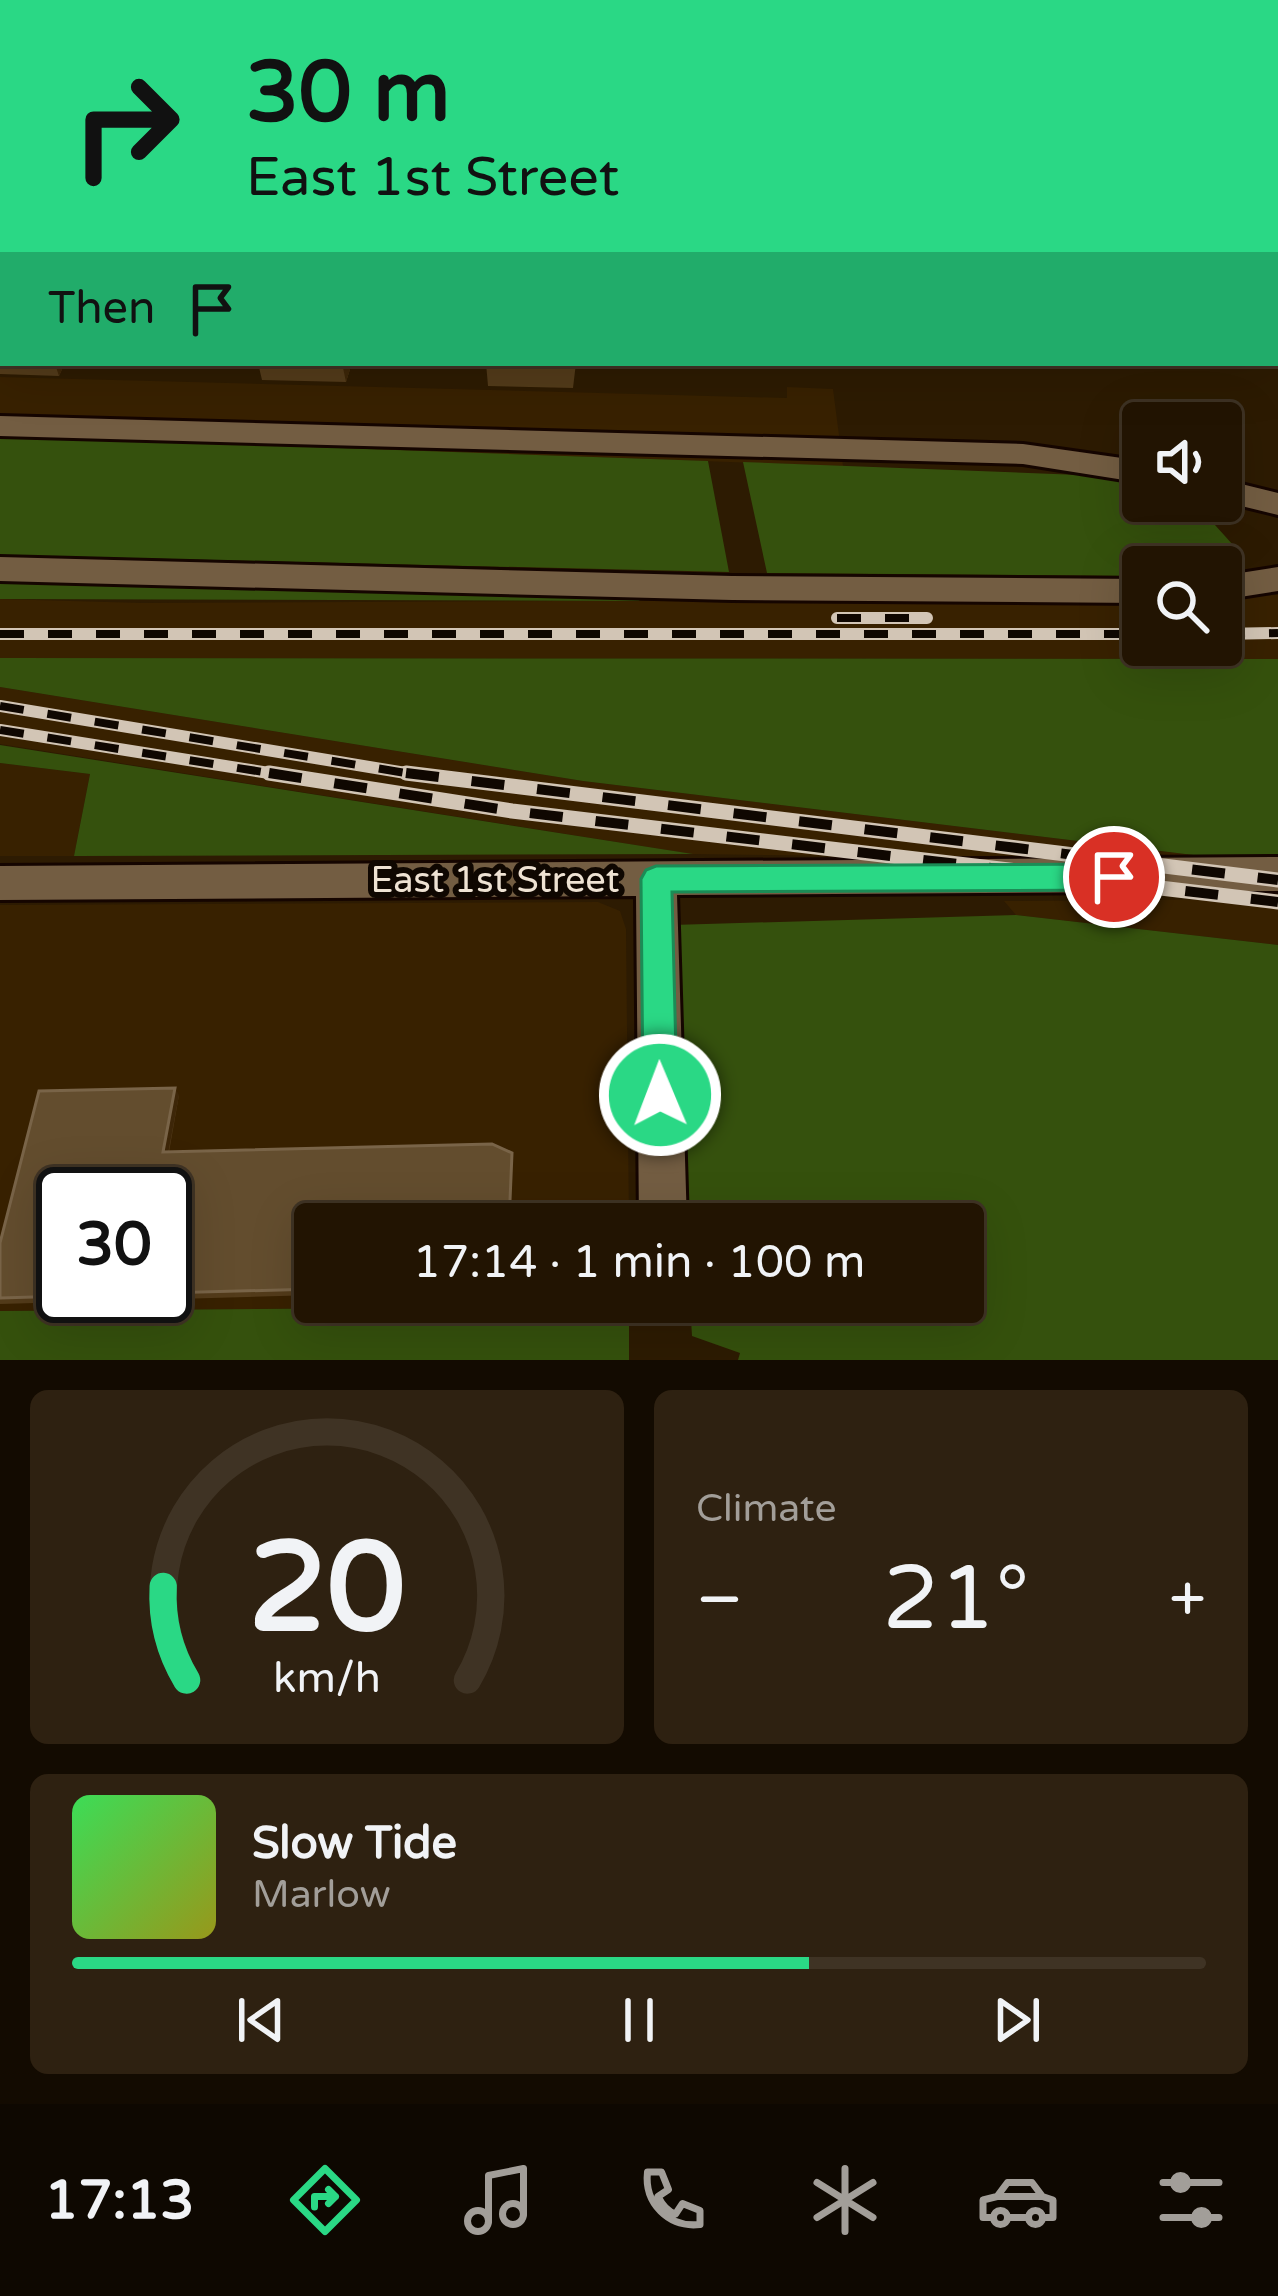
<!DOCTYPE html>
<meta charset="utf-8">
<style>
body{margin:0;font-family:"Varela Round",sans-serif;background:#2e2111;color:#f1f3f6;height:100vh;display:flex;flex-direction:column;font-size:45px;white-space:nowrap}
*{box-sizing:border-box;margin:0}
p{font-size:39px;color:#a29e99}
.icon{flex:none;width:66px;height:66px;fill:none;stroke:currentColor;stroke-width:2;stroke-linecap:round;stroke-linejoin:round}
.map{position:relative;height:1360px;overflow:hidden}
.panel{display:flex;flex-direction:column;gap:30px;padding:30px;background:#130b01;flex:1}
.panel>*{flex:none}
.banner{position:absolute;left:0px;top:0px;width:1278px;height:366px;box-shadow:0 12px 48px #0002,0 0 0 3px #3f3324;background:#2ad885;color:#111;overflow:hidden}
.fabs{position:absolute;left:1122px;top:402px;display:grid;gap:24px}
.fabs a{display:grid;place-items:center;width:120px;height:120px;border-radius:12px;background:#221402;box-shadow:0 12px 48px #0002,0 0 0 3px #3f3324;font-size:60px}
.speed{position:absolute;left:36px;top:1167px;display:flex;gap:24px;font-size:60px;font-weight:700;text-align:center}
.speed>*{display:grid;place-content:center;width:156px;height:156px;border-radius:50%;background:#221402;box-shadow:0 12px 48px #0002,0 0 0 3px #3f3324;line-height:1}
.speed .limit{border:6px solid #111;border-radius:18px;background:#fff;color:#111}
.pin{position:absolute;display:grid;place-items:center;width:102px;height:102px;color:#fff;margin:-51px;border:6px solid #fff;border-radius:50%;box-shadow:0 3px 12px #0007}
.me{position:absolute;width:132px;margin:-66px;rotate:359deg;stroke-linejoin:round;filter:drop-shadow(0 0 9px #0008)}
.turn{display:flex;align-items:center;gap:42px;height:252px;padding:0 48px;font-size:54px}
.turn .icon{width:156px;height:156px;stroke-width:2.5}
.turn b{display:block;font-size:84px;line-height:102px}
.then{display:flex;align-items:center;height:114px;padding:0 48px;background:#0003;gap:24px;font-size:45px}
.big{font-size:90px;font-weight:600;line-height:1.1}
.panel .card{flex:1;display:flex;flex-direction:column;justify-content:center;gap:18px;min-width:0;padding:0 42px;border-radius:18px;background:#2e2111}
.panel .dial{align-items:center;gap:0}
.dial svg{height:312px;overflow:visible;fill:none;stroke:#3f3324;stroke-width:7;stroke-linecap:round;text-anchor:middle}
.dial text{fill:#f1f3f6;stroke:none}
.song{display:flex;align-items:center;gap:36px}
.cover{width:144px;height:144px;border-radius:18px;background:linear-gradient(135deg,hsl(130 70% 55%),hsl(60 70% 35%))}
.played{height:12px;border-radius:6px;background:linear-gradient(90deg,#2ad885 65%,#3f3324 65%)}
.keys{display:flex;justify-content:space-around;direction:ltr}
.heat{display:flex;justify-content:space-between;align-items:center;font-size:66px;direction:ltr}
.panel .tiles{flex:1;display:grid;gap:30px;grid-template-columns:1fr 1fr}
.card:last-child{grid-column:span 2}
.trip{position:absolute;left:294px;top:1203px;width:690px;height:120px;border-radius:12px;background:#221402;box-shadow:0 12px 48px #0002,0 0 0 3px #3f3324;font-weight:600;line-height:120px;text-align:center}
.tabs{display:flex;height:192px;justify-content:space-around;align-items:center;background:#0e0801;color:#a29e99}
.tabs .icon{width:84px;height:84px}
.tabs .on{color:#2ad885}
.tabs b{font-size:54px;color:#f1f3f6}
.map>svg:first-child{display:block}
.built{fill:#382100;fill-rule:evenodd}
.green{fill:#35510d}
.lines{fill:none;stroke-linecap:round;stroke-linejoin:round}
.minor-casing{stroke:#150500;stroke-width:6}
.major-casing{stroke:#150500;stroke-width:6}
.minor{fill:#735d42;fill-rule:evenodd}
.major{fill:#957b35;fill-rule:evenodd}
.rail-far1-casing{stroke:#d2c5b5;stroke-width:12}
.rail-casing{stroke:#d2c5b5;stroke-width:15}
.rail-far1{stroke:#0f0701;stroke-width:8;stroke-dasharray:24;stroke-linecap:butt}
.rail{stroke:#0f0701;stroke-width:10;stroke-dasharray:33;stroke-linecap:butt}
.wall{fill:#533b1a;fill-rule:evenodd}
.shaded-wall{fill:#3d2608}
.building{fill:#634d2e;stroke:#796448;stroke-width:3}
.route{fill:#2ad885;stroke:#1b8c56;stroke-width:3}
.labels{text-anchor:middle;dominant-baseline:central;stroke-width:12;stroke-linejoin:round;paint-order:stroke}
.street-label{font-size:36px;fill:#eee2d3;stroke:#0f0701}
</style>
<div class="map">
<svg width="1278" height="1360" viewBox="0 0 1278 1360">
<rect width="100%" height="100%" fill="#2d1b02"/>
<path class="built" d="M 0,377 L 787,398 L 787,387 L 833,389 L 843,466 L 0,436 Z
M 1278,595 L 1278,659 L 0,658 L 0,599 L 142,603 L 1143,598 L 1143,645 L 1221,645 L 1221,597 Z
M 0,687 L 583,781 L 1243,861 L 692,854 L 0,744 Z
M 0,763 L 90,774 L 74,856 L 0,856 Z
M 1278,899 L 1278,945 L 1016,915 L 1004,901 Z
M 598,902 L 620,911 L 626,929 L 629,1224 L 315,1224 L 315,1302 L 629,1302 L 629,1306 L 0,1311 L 0,905 ZM 63,1194 L 165,1194 L 165,1296 L 63,1296 Z"/>
<path class="green" d="M 0,436 L 708,461 L 729,572 L 0,555 Z
M 743,462 L 1080,475 L 1143,485 L 1143,501 L 1196,504 L 1243,556 L 1241,565 L 1221,572 L 1221,567 L 1143,567 L 1143,576 L 767,573 Z
M 0,578 L 633,596 L 640,601 L 0,599 Z
M 0,658 L 1278,659 L 1278,860 L 1243,861 L 583,781 L 0,687 Z
M 0,745 L 693,854 L 74,856 L 90,774 L 0,763 Z
M 1016,915 L 1278,945 L 1278,1360 L 738,1360 L 740,1353 L 692,1336 L 690,1302 L 963,1302 L 963,1224 L 687,1224 L 672,925 Z
M 629,1306 L 629,1360 L 0,1360 L 0,1311 Z"/>
<g class="lines">
<defs>
<path id="minor" d="M 964,0 L 988,0 L 962,3 Z
M 0,28 L 3,28 L 3,42 L 0,42 Z
M 1278,326 L 1278,344 L 1275,345 L 1275,327 Z
M 0,333 L 3,333 L 3,351 L 0,351 Z
M 0,416 L 1023,444 L 1143,461 L 1143,483 L 1023,464 L 0,436 Z
M 1221,479 L 1278,493 L 1278,515 L 1221,501 Z
M 0,557 L 732,576 L 1143,579 L 1143,603 L 732,600 L 0,581 Z
M 1278,567 L 1278,591 L 1221,600 L 1221,576 Z
M 1278,857 L 1278,891 L 677,895 L 687,1224 L 639,1224 L 636,896 L 0,900 L 0,866 Z"/>
<path id="major" d="M 515,0 L 555,0 L 557,3 L 517,3 Z
M 1275,212 L 1278,213 L 1278,229 L 1275,228 Z
M 1275,244 L 1278,244 L 1278,260 L 1275,260 Z"/>
</defs>
<use href="#minor" class="minor-casing"/>
<use href="#major" class="major-casing"/>
<use href="#minor" class="minor"/>
<use href="#major" class="major"/>
<defs>
<path id="rail-far1" d="M 837,618 L 927,618
M 0,634 L 1143,634
M 1221,634 L 1278,633
M 0,706 L 424,776
M 0,730 L 288,776"/>
<path id="rail" d="M 269,773 L 512,811 L 1278,902
M 406,773 L 1278,880"/>
</defs>
<use href="#rail-far1" class="rail-far1-casing"/>
<use href="#rail" class="rail-casing"/>
<use href="#rail-far1" class="rail-far1"/>
<use href="#rail" class="rail"/>
</g>
<path class="wall" d="M 1014,0 L 1278,0 L 1278,85 L 1275,80 L 1275,3 L 1009,3 Z
M 0,91 L 3,91 L 3,182 L 0,182 Z
M 1275,117 L 1278,118 L 1278,199 L 1275,199 Z
M 0,343 L 65,363 L 59,376 L 0,374 Z
M 258,363 L 352,363 L 346,382 L 262,380 Z
M 486,363 L 576,363 L 573,388 L 488,386 Z
M 179,1095 L 169,1152 L 512,1153 L 513,1159 L 315,1224 L 315,1295 L 0,1304 L 0,1243 ZM 165,1194 L 165,1296 L 63,1296 Z"/>
<path class="shaded-wall" d="M 1144,0 L 1173,0 L 1172,3 L 1115,3 Z
M 58,363 L 65,363 L 59,376 L 56,367 Z
M 342,363 L 352,363 L 346,382 Z
M 175,1088 L 179,1095 L 167,1159 L 163,1152 Z"/>
<path class="building" d="M 1014,0 L 1144,0 L 1115,3 L 1009,3 Z
M 1177,0 L 1278,0 L 1278,37 L 1275,31 L 1275,3 L 1180,3 Z
M 0,91 L 3,91 L 3,141 L 0,141 Z
M 1275,117 L 1278,118 L 1278,167 L 1275,166 Z
M 3,273 L 3,338 L 0,323 L 0,278 Z
M 0,343 L 3,343 L 3,363 L 58,363 L 56,367 L 0,365 Z
M 175,1088 L 163,1152 L 492,1144 L 512,1153 L 509,1224 L 315,1224 L 315,1289 L 165,1293 L 165,1194 L 63,1194 L 63,1296 L 67,1296 L 0,1298 L 0,1243 L 39,1091 Z"/>
<path class="route" d="M 1114,864 L 1124,868 L 1129,877 L 1124,886 L 1114,890 L 672,892 L 677,1095 L 672,1106 L 660,1111 L 648,1106 L 643,1095 L 641,879 L 646,870 L 656,866 Z"/>
<g class="labels">
<g class="street-label">
<text x="495" y="880">East 1st Street</text>
</g>
</g>
</svg>
<div class="fabs">
<a><svg class="icon" aria-label="sound" viewBox="0 0 24 24"><path d="M4 9h4l5-4v14l-5-4H4zM17 9q2 3 0 6"/></svg></a>
<a><svg class="icon" aria-label="search" viewBox="0 0 24 24"><circle cx="10" cy="10" r="6"/><path d="M15 15l6 6"/></svg></a>
</div>
<div class="speed"><div class="limit">30</div></div>
<div class="pin" style="left:1114px;top:877px;background:#d93025"><svg class="icon" aria-label="arrive" viewBox="0 0 24 24"><path d="M6 21V4h12l-3 4 3 4H6"/></svg></div>
<svg class="me" style="left:660px;top:1095px" viewBox="-20 -20 40 40"><circle r="17" fill="#2ad885" stroke="#fff" stroke-width="3"/><path d="M0-11L8 9 0 5-8 9z" fill="#fff"/></svg>
<div class="trip">17:14 · 1 min · 100 m</div>
<div class="banner">
<div class="turn"><svg class="icon" aria-label="right" viewBox="0 0 24 24"><path d="M7 20v-9h11M14 6l5 5-5 5"/></svg><div><b>30 m</b>East 1st Street</div></div>
<div class="then">Then<svg class="icon" aria-label="arrive" viewBox="0 0 24 24"><path d="M6 21V4h12l-3 4 3 4H6"/></svg></div>
</div>
</div>
<section class="panel">
<div class="tiles">
<div class="card dial"><svg viewBox="0 0 100 80">
<path d="M14 69A42 42 0 1 1 86 69"/>
<path d="M14 69A42 42 0 0 1 8 45" stroke="#2ad885"/>
<text x="50" y="56" font-size="32" font-weight="700">20</text>
<text x="50" y="72" font-size="11">km/h</text>
</svg></div>
<div class="card"><p>Climate</p>
<div class="heat"><a>−</a><b class="big">21°</b><a>+</a></div>
</div>
<div class="card">
<div class="song"><i class="cover"></i><div><b>Slow Tide</b><p>Marlow</p></div></div>
<div class="played"></div>
<div class="keys"><svg class="icon" aria-label="previous" viewBox="0 0 24 24"><path d="M18 5L8 12l10 7zM5 5v14"/></svg><svg class="icon" aria-label="pause" viewBox="0 0 24 24"><path d="M8 5v14M16 5v14"/></svg><svg class="icon" aria-label="next" viewBox="0 0 24 24"><path d="M6 5l10 7-10 7zM19 5v14"/></svg></div>
</div>
</div>
</section>
<nav class="tabs">
<b>17:13</b>
<svg class="icon on" aria-label="directions" viewBox="0 0 24 24"><path d="M12 3l9 9-9 9-9-9zM9 14v-3h6M13 9l2 2-2 2"/></svg>
<svg class="icon" aria-label="music" viewBox="0 0 24 24"><path d="M9 18V5l10-2v13"/><circle cx="6" cy="18" r="3"/><circle cx="16" cy="16" r="3"/></svg>
<svg class="icon" aria-label="phone" viewBox="0 0 24 24"><path d="M5 4h4l2 5-3 2q2 4 5 5l2-3 5 2v4C11 20 4 13 5 4z"/></svg>
<svg class="icon" aria-label="climate" viewBox="0 0 24 24"><path d="M12 3v18M4 7l16 10M4 17L20 7"/></svg>
<svg class="icon" aria-label="car" viewBox="0 0 24 24"><path d="M5 17H2v-5l4-1 3-4h7l3 4 3 1v5h-3M9 17h6M6 11h13"/><circle cx="7" cy="17" r="2"/><circle cx="17" cy="17" r="2"/></svg>
<svg class="icon" aria-label="filters" viewBox="0 0 24 24"><path d="M4 7h16M4 17h16"/><circle cx="9" cy="7" r="2"/><circle cx="15" cy="17" r="2"/></svg>
</nav>
